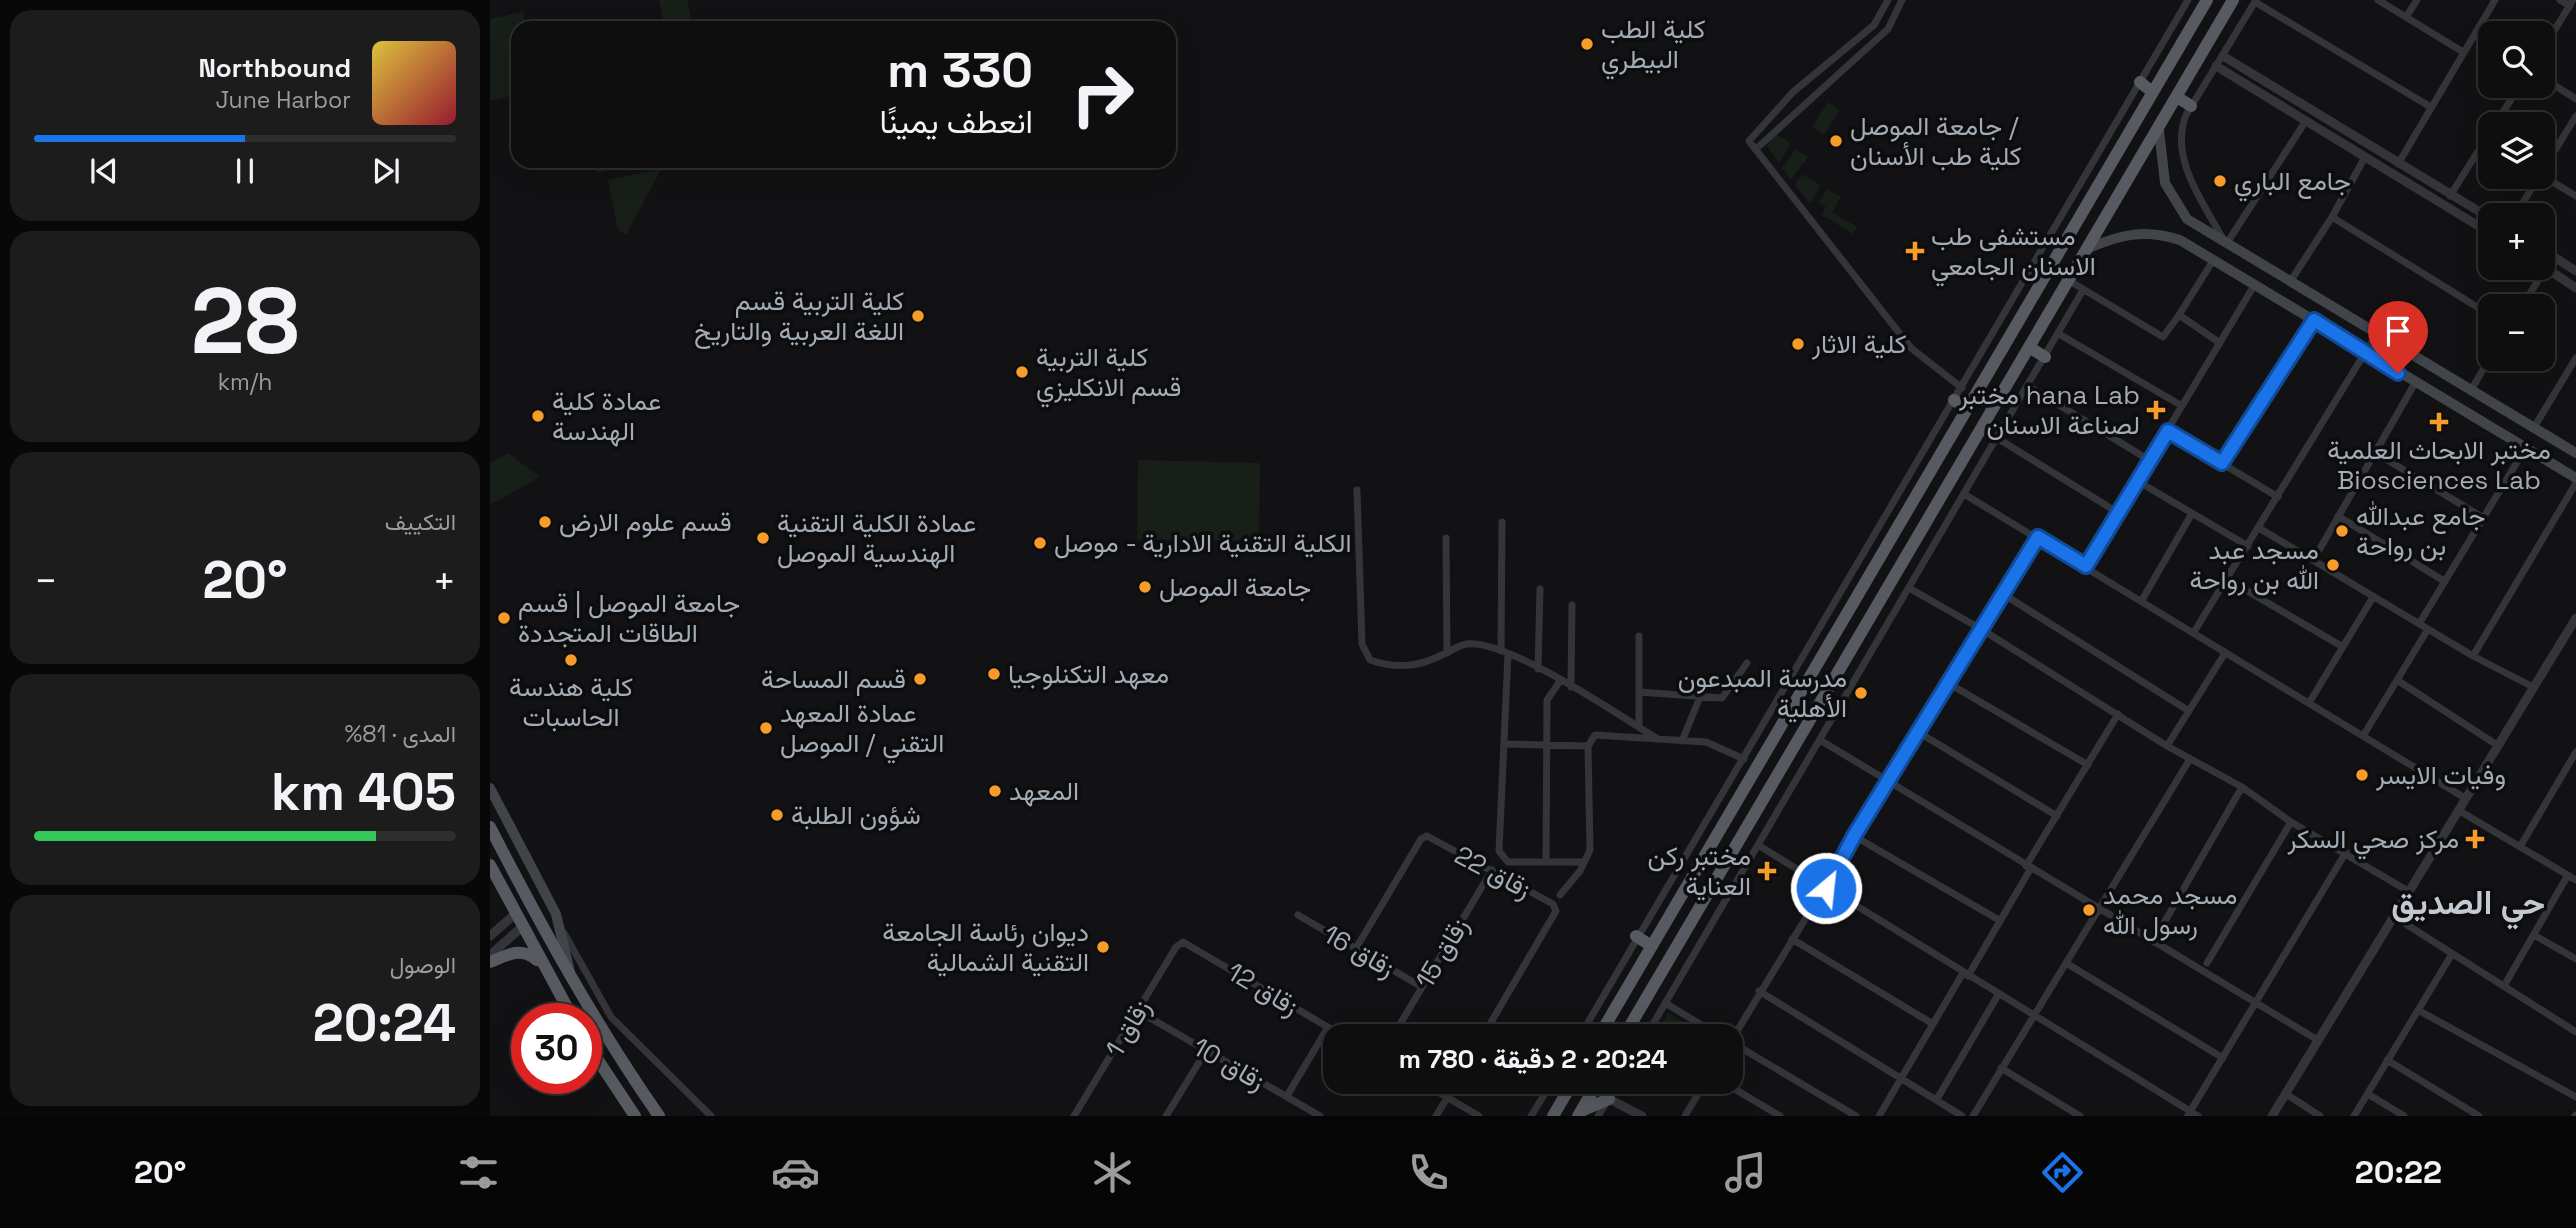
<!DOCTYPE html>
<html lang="ar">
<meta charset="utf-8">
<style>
body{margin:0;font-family:"Space Grotesk",Vazirmatn,sans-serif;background:#1c1c1d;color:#f1f3f6;direction:rtl;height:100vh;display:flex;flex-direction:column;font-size:26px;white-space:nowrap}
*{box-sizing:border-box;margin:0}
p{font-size:23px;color:#9b9c9e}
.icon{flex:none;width:38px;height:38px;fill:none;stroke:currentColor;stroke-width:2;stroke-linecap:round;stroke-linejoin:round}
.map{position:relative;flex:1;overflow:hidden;direction:ltr}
.details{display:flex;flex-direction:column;gap:10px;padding:10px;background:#080808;width:490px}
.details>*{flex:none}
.guide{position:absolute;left:21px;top:21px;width:665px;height:147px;border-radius:21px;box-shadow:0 7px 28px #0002,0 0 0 2px #2e2e2f;direction:rtl;background:#0e0e0f;color:#f1f3f6;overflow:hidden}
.fabs{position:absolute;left:1988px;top:21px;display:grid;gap:14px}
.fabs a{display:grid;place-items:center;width:77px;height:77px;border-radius:14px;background:#0e0e0f;box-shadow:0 7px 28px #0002,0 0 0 2px #2e2e2f;font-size:35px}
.speed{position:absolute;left:21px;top:1003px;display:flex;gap:14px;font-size:35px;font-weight:700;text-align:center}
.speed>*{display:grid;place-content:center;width:91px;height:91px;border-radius:50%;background:#0e0e0f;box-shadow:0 7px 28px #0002,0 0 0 2px #2e2e2f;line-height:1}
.speed .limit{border:10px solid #d22;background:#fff;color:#111}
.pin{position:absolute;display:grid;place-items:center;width:60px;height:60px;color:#fff;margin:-72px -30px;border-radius:50% 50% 50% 0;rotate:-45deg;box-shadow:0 0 7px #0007}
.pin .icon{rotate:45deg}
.me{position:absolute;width:77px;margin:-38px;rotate:28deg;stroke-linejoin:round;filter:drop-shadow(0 0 5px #0008)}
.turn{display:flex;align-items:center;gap:24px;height:147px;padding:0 28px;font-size:32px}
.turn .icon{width:91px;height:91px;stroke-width:2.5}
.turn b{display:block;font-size:49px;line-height:60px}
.big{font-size:52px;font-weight:700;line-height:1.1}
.details .widget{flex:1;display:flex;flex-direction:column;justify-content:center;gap:10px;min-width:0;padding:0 24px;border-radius:21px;background:#1c1c1d}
.details .dial{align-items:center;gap:0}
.dial b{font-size:91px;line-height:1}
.song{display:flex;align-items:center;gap:21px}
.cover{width:84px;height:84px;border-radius:10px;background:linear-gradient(135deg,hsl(50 70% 55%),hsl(350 70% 35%))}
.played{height:7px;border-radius:4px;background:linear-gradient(90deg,#1a73e8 50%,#2e2e2f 50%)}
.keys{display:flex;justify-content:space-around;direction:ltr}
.heat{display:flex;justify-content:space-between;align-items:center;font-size:38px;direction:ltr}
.charge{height:10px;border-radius:5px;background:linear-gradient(90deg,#34c759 81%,#2e2e2f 0)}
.trip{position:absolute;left:833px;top:1024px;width:420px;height:70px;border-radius:21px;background:#0e0e0f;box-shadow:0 7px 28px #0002,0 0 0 2px #2e2e2f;font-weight:700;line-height:70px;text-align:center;direction:rtl}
.tab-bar{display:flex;height:112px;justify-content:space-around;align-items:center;background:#060606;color:#9b9c9e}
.tab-bar .icon{width:49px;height:49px}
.tab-bar .on{color:#1a73e8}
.tab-bar b{font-size:32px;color:#f1f3f6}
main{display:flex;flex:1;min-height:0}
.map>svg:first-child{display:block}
.green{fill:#181f19}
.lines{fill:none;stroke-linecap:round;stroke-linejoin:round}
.minor{stroke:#333539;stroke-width:7}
.tertiary{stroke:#333539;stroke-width:9}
.secondary{stroke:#414449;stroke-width:10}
.trunk{stroke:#575a61;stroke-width:12}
.route-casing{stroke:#114b97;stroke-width:18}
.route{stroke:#1a73e8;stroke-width:12}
.poi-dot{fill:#f79c28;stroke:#0d0d0f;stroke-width:2.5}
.labels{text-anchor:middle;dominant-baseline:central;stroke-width:7;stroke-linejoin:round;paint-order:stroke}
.poi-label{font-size:26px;fill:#a3abb5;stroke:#0d0d0f;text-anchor:start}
.street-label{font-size:26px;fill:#a3abb5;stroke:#0d0d0f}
.district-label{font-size:33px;font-weight:bold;fill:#c4c9d1;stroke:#0d0d0f}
</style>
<main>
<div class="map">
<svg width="2086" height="1116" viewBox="0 0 2086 1116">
<rect width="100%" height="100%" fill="#121214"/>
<path class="green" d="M 169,0 L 197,0 L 203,28 L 175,28 Z
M 33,12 L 36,28 L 28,28 L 28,94 L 0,101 L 0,19 Z
M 1338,102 L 1350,110 L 1334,135 L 1322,127 Z
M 1284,133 L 1301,143 L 1289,163 L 1277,146 Z
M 1306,149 L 1318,157 L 1301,180 L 1292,168 Z
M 104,161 L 159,161 L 107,173 Z
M 171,169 L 136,235 L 128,230 L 118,180 Z
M 1312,174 L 1331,186 L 1320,204 L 1305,185 Z
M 1337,189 L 1351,197 L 1342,212 L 1367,227 L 1363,234 L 1332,215 L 1336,207 L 1329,203 Z
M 18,453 L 50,477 L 0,505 L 0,463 Z
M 648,460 L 770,463 L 769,541 L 647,539 Z
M 1178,1013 L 1199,1026 L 1194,1036 L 1166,1036 Z"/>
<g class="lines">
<path class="minor" d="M 1398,0 L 1384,25 L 1303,92 L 1259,141 L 1421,348 L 1472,388
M 1888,0 L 1973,52
M 2070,0 L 2080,6
M 1765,2 L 1939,106
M 1916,17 L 1927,0
M 2053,49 L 2083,0
M 2053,78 L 2086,99
M 2005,124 L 2030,86
M 1266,149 L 1398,29 L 1412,0
M 1908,164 L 2005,0
M 2053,170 L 2086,116
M 2053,176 L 2086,196
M 1960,196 L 2000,132
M 2025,215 L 2049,177
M 1842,217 L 2000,315
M 1733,239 C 1713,202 1679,158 1696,115 L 1766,0
M 1737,243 L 1815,122
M 1578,280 L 1673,337 L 1689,315 L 1730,343
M 1800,282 L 1842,217 L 1875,157
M 2032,306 L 2056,268
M 1689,315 L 1724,259
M 1569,334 L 1692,406
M 1538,386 L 1659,460
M 1981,390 L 2000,358
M 2043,429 L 2086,358
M 1678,431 L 1788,497
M 1507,438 L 1627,512
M 1884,452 L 1992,517
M 1732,463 L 1823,320
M 1649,482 L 1758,546
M 867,490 L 872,644 L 880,660 C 906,669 928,667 952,655 C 960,652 968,645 977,644 C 1020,640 1128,715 1168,739
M 1474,494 L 1975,798
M 1848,516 L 1954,581
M 1769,528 L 1983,656 L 2043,687
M 956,538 L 957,653
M 1824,559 L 1925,383
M 1596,566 L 1765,284
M 1737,579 L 1853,647
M 1419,588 L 1491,629 L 1677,746 L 1752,787 L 1801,822 L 1918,891
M 1513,594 L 1699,711
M 1652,600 L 1701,515
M 1929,624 L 2035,449
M 1704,632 L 1887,333
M 1011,651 L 1012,522
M 1018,654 L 1009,851 L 1018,862 L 1094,862
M 1983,656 L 2086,483
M 1048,669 L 1050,589
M 1907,680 L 2007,745
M 1458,683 L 1598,765
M 1081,687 L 1082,605
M 1149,692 L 1232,698 L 1257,663
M 1819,703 L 1883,597
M 1149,727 L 1149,636
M 1428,732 L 1567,816
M 1873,736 L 1938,629
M 1330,740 L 1826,1039
M 1192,741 L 1210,697
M 1014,744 L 1098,746
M 1677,746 L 1735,653
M 1968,810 L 2086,880
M 1364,836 L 1509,920
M 1268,845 L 1708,1116
M 2031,845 L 2086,752
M 1056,862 L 1057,700 L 1070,681
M 1536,866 L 1628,714
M 1070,895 L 1090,871 L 1100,850 L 1098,746 L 1105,735 L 1216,742 L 1254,759
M 808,915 L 932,987
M 1903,916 L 2086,1032
M 74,933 L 121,1017 L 221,1116
M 2044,935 L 2086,959
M 1302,939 L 1443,1024
M 1663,942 L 1752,787
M 865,950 L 931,839 L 937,836 L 1063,904 L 1066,911 L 993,1036
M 1576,963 L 1733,1058
M 1717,963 L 1801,822
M 1478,976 L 1541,868
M 2014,986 L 2078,875
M 1269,991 L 1472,1116
M 1175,1003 L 1230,1036
M 1928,1010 L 2086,1097
M 648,1011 L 830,1116
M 903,1036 L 1002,870
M 1090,1036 L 1698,0
M 1156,1036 L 1593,290
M 1241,1041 L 1548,537
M 1241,1042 L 1366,1116
M 1897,1060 L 1989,1116
M 1511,1068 L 1590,1116
M 931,1082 L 989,1116
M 1233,1082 L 1290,1116
M 1796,1094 L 1830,1116
M 1878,1094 L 1914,1116
M 797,1096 L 838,1027
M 1447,1099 L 1508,995
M 1698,1115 L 1856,852
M 584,1116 L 686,947 L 693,942 L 853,1036
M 676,1116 L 716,1051
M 946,1116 L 967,1082
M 1041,1116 L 1062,1082
M 1108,1116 L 1129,1082
M 1195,1116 L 1215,1082
M 1389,1116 L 1473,973
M 1483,1116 L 1700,759
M 1864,1116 L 1962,954
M 2085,1116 L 2086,1115"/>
<path class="tertiary" d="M 1733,56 L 2000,218
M 1726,66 L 2000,233
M 2053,250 L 2086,271
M 2053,266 L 2086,288
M 0,936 L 25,914
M 0,955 L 32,927
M 1119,1099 L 1152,1116
M 1782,1116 L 2086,618"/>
<path class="secondary" d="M 1669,130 L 1675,183 L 1697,219 L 2086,453
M 1599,248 C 1632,234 1655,229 1690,240 L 2086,478
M 0,788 L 66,914 L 80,972"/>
<path class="trunk" d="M 1650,82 L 1662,92
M 1687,97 L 1701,106
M 1539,347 L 1555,357
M 1464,400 L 1477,409
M 0,827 C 51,926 105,1024 169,1116
M 0,865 L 83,1018
M 1146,936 L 1160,945
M 0,962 C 18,955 30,946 47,960
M 1109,1036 L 1717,0
M 1134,1036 L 1743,0
M 96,1042 L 145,1116
M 1091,1111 L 1119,1099
M 1063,1116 L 1083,1082
M 1088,1116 L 1108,1082"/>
</g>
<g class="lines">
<defs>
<path id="route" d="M 1336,888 L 1364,836 L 1548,537 L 1596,566 L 1678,431 L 1732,463 L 1824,320 L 1908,373"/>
</defs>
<use href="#route" class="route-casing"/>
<use href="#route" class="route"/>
</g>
<g class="poi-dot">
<circle cx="1097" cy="44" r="7"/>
<circle cx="1346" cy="141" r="7"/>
<circle cx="1730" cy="181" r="7"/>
<path d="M1421.5 240.5h7v7h7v7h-7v7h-7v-7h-7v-7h7z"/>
<circle cx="428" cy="316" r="7"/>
<circle cx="1308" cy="344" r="7"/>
<circle cx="532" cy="372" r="7"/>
<path d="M1662.5 399.5h7v7h7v7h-7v7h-7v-7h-7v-7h7z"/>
<circle cx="48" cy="416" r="7"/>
<path d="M1945.5 411.5h7v7h7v7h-7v7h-7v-7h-7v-7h7z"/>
<circle cx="55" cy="522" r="7"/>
<circle cx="1852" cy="531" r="7"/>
<circle cx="273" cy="538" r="7"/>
<circle cx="550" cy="543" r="7"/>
<circle cx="1843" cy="565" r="7"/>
<circle cx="655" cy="587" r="7"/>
<circle cx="14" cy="618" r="7"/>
<circle cx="81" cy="660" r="7"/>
<circle cx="504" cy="674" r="7"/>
<circle cx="430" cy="679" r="7"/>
<circle cx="1371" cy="693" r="7"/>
<circle cx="276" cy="728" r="7"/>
<circle cx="1872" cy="775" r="7"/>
<circle cx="505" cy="791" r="7"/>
<circle cx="287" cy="815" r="7"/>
<path d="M1981.5 828.5h7v7h7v7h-7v7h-7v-7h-7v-7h7z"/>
<path d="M1273.5 860.5h7v7h7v7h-7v7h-7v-7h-7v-7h7z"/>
<circle cx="1599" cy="910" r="7"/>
<circle cx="613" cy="947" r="7"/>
</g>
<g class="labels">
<g class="poi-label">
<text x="1111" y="29">كلية الطب<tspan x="1111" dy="30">البيطري</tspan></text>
<text x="1360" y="126">جامعة الموصل /<tspan x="1360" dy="30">كلية طب الأسنان</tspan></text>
<text x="1744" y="181">جامع الباري</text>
<text x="1441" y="236">مستشفى طب<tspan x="1441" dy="30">الاسنان الجامعي</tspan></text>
<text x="414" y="301" text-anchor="end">كلية التربية قسم<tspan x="414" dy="30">اللغة العربية والتاريخ</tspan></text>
<text x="1322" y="344">كلية الاثار</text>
<text x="546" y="357">كلية التربية<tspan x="546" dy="30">قسم الانكليزي</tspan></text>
<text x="1650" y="395" text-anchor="end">مختبر hana Lab<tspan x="1650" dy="30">لصناعة الاسنان</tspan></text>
<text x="62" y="401">عمادة كلية<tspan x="62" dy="30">الهندسة</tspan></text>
<text x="1949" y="450" text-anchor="middle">مختبر الابحاث العلمية<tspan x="1949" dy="30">Biosciences Lab</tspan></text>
<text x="1866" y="516">جامع عبدالله<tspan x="1866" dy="30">بن رواحة</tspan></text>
<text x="69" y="522">قسم علوم الارض</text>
<text x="287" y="523">عمادة الكلية التقنية<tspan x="287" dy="30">الهندسية الموصل</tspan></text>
<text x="564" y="543">الكلية التقنية الادارية - موصل</text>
<text x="1829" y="550" text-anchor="end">مسجد عبد<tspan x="1829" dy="30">الله بن رواحة</tspan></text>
<text x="669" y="587">جامعة الموصل</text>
<text x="28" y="603">جامعة الموصل | قسم<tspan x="28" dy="30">الطاقات المتجددة</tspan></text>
<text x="518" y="674">معهد التكنلوجيا</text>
<text x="1357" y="678" text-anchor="end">مدرسة المبدعون<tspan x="1357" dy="30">الأهلية</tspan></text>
<text x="416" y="679" text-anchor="end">قسم المساحة</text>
<text x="81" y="687" text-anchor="middle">كلية هندسة<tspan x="81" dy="30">الحاسبات</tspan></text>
<text x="290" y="713">عمادة المعهد<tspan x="290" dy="30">التقني / الموصل</tspan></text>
<text x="1886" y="775">وفيات الايسر</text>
<text x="519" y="791">المعهد</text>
<text x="301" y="815">شؤون الطلبة</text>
<text x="1969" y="839" text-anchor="end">مركز صحي السكر</text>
<text x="1261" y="856" text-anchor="end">مختبر ركن<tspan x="1261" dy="30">العناية</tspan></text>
<text x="1613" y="895">مسجد محمد<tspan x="1613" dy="30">رسول الله</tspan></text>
<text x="599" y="932" text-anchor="end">ديوان رئاسة الجامعة<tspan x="599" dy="30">التقنية الشمالية</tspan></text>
</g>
<g class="street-label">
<text transform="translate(1003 872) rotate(28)">زقاق 22</text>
<text transform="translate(869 951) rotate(30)">زقاق 16</text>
<text transform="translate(952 953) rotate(-59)">زقاق 15</text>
<text transform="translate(773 989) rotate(31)">زقاق 12</text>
<text transform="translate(638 1028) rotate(-59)">زقاق 1</text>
<text transform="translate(739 1064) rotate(30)">زقاق 10</text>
</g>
<g class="district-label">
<text x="1978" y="903">حي الصديق</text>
</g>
</g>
</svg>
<div class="fabs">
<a><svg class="icon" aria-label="search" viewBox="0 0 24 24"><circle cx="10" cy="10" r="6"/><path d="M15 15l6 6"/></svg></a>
<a><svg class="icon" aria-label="layers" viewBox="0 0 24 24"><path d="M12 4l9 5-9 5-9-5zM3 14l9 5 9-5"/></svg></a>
<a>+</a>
<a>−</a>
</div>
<div class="speed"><div class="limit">30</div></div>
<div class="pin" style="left:1908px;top:373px;background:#d93025"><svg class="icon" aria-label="arrive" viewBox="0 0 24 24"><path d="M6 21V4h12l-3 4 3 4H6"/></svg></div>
<svg class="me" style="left:1336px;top:888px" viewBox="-20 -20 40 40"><circle r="17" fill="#1a73e8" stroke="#fff" stroke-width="3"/><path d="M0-11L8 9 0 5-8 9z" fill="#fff"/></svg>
<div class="trip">20:24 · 2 دقيقة · 780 m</div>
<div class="guide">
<div class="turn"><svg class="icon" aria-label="right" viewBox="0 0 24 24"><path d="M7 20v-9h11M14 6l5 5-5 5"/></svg><div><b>330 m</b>انعطف يمينًا</div></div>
</div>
</div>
<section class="details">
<div class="widget">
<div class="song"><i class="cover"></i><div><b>Northbound</b><p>June Harbor</p></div></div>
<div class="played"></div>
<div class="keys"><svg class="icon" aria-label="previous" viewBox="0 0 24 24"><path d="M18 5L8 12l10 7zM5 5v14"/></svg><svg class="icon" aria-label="pause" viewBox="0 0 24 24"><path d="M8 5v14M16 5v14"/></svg><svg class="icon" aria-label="next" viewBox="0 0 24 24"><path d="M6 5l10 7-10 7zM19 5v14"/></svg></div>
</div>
<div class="widget dial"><b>28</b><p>km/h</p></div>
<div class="widget"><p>التكييف</p>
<div class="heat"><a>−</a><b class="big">20°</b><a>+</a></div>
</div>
<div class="widget"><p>المدى · 81%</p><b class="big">405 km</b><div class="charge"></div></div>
<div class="widget"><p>الوصول</p><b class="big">20:24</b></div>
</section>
</main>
<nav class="tab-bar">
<b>20:22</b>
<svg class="icon on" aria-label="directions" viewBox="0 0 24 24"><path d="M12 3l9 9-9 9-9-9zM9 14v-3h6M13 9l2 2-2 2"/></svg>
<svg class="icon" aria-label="music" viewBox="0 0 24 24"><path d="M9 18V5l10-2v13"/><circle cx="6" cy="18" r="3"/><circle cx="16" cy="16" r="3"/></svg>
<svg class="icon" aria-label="phone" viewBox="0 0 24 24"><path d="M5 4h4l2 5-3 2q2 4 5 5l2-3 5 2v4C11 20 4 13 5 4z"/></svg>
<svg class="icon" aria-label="climate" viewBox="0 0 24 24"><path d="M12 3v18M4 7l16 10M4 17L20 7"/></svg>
<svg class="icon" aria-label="car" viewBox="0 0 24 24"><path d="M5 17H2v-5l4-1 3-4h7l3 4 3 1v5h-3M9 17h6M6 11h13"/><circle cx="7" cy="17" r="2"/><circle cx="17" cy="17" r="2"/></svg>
<svg class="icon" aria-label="filters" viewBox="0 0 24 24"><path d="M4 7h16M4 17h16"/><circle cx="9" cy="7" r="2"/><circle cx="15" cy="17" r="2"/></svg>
<b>20°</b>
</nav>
